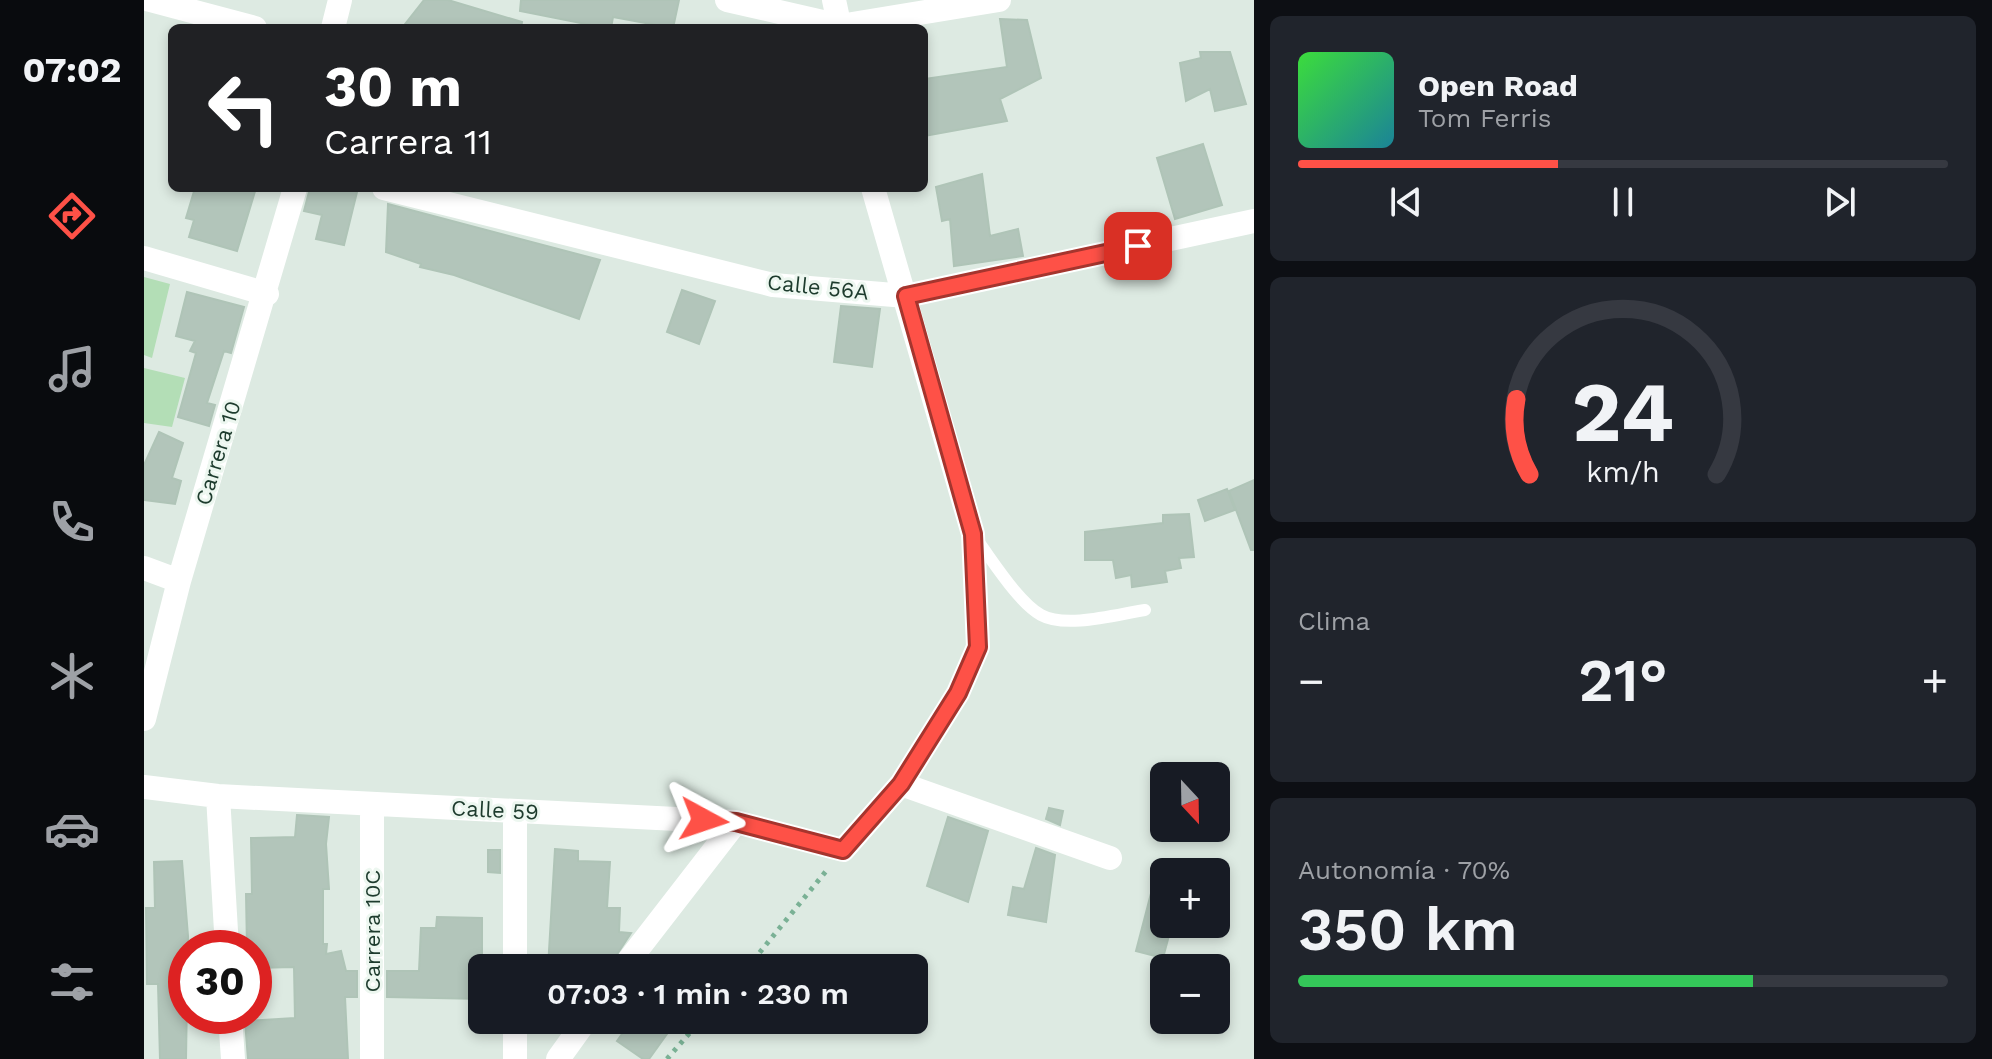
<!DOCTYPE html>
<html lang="es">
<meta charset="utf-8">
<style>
body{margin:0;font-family:"Work Sans",sans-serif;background:#20242c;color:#f1f3f6;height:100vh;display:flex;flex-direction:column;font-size:30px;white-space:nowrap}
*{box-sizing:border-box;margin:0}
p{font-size:26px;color:#9ea1a6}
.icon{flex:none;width:44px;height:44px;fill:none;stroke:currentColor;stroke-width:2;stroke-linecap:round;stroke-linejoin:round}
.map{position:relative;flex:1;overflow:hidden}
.side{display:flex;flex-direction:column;gap:16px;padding:16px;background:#0d0f14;width:738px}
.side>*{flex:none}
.guide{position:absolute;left:24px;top:24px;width:760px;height:168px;border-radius:12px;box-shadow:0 4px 12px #0003;background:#202124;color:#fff;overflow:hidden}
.needle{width:52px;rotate:158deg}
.controls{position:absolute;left:1006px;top:762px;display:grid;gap:16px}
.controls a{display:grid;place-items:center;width:80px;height:80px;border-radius:12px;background:#171b24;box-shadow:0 4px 12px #0003;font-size:40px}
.speed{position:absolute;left:24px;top:930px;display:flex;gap:16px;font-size:40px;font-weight:700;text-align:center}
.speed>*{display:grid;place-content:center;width:104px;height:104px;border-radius:50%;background:#171b24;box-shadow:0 4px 12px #0003;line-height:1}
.speed .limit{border:12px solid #d22;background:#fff;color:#111}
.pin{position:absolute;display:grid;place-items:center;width:68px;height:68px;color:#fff;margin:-34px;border-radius:16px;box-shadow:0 4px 12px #0006}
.me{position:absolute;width:88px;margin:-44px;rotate:95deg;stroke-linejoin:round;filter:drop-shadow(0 0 6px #0008)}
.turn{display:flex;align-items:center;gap:28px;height:168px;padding:0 24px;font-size:36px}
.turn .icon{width:104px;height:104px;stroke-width:2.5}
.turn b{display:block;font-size:56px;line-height:68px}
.big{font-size:60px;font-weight:600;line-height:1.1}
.side .tile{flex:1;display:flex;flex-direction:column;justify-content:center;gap:12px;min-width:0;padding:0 28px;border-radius:12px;background:#20242c}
.side .dial{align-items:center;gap:0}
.dial svg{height:208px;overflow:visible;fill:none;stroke:#363941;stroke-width:7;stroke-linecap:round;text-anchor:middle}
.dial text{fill:#f1f3f6;stroke:none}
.song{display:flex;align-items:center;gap:24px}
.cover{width:96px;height:96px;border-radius:12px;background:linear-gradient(135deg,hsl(120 70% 55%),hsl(190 70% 35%))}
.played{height:8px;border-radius:4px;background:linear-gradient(90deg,#fe5147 40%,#363941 40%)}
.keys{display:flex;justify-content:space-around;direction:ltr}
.heat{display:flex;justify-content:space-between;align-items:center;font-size:44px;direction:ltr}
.charge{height:12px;border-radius:6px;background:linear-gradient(90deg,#34c759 70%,#363941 0)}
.trip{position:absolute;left:324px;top:954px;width:460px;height:80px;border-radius:12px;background:#171b24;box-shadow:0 4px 12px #0003;font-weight:600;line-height:80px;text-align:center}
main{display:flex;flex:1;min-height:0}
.dock{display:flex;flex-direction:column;width:144px;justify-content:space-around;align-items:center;background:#090b0e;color:#9ea1a6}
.dock .icon{width:56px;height:56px}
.dock .on{color:#fe5147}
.dock b{font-size:36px;color:#f1f3f6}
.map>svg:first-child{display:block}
.green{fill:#b3deb6}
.building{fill:#b2c5ba;stroke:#afc4b7;stroke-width:2}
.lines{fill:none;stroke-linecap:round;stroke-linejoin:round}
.path{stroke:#7ab195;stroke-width:5;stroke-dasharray:4 6;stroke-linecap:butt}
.lane{stroke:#fff;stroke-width:12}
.street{stroke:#fff;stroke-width:24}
.route-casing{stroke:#a5352e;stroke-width:20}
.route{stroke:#fe5147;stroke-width:14}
.labels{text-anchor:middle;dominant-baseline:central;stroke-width:6;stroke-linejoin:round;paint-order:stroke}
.street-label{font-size:22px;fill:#1d3b2d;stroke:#edf7f0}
</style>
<main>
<nav class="dock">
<b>07:02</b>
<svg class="icon on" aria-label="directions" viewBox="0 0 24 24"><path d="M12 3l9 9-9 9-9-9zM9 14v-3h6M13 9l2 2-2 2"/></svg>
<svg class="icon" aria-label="music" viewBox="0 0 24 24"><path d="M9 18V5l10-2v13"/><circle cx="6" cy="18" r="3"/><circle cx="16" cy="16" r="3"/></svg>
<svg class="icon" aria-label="phone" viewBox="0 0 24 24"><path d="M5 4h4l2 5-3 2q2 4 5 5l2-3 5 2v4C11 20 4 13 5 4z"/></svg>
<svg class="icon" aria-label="climate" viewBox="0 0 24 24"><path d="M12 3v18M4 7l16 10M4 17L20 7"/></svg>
<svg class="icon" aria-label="car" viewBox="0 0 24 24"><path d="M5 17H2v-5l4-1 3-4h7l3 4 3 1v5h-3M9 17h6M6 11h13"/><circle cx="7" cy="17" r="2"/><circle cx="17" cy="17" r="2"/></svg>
<svg class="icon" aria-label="filters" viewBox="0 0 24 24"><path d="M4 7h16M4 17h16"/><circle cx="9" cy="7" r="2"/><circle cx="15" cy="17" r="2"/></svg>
</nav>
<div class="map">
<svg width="1110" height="1059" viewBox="0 0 1110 1059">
<rect width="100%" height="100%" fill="#ddeae2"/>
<path class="green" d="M 0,277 L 26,284 L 8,358 L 0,355 Z
M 0,368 L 41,378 L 28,427 L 0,423 Z"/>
<path class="building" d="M 280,0 L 304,0 L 378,22 L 377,28 L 258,28 Z
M 377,0 L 535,0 L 529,28 L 469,17 L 467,28 L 462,28 L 376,11 Z
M 856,19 L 883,20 L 897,78 L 856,99 L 863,121 L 780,136 L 780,79 L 863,67 Z
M 1056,52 L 1086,52 L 1102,104 L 1071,111 L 1066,89 L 1042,101 L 1036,63 L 1057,58 Z
M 1059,144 L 1078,205 L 1031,219 L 1013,158 Z
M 838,174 L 846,236 L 874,229 L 879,256 L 810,266 L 806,219 L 798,221 L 792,187 Z
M 51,188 L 112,188 L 93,251 L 45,237 L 50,220 L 42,218 Z
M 166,188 L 214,188 L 200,245 L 172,239 L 178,215 L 160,211 Z
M 244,204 L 456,260 L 435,319 L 310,275 L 276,267 L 277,264 L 242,252 Z
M 538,290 L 571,301 L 555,344 L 523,332 Z
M 43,292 L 100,307 L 87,353 L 80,351 L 63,403 L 71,405 L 65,426 L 34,417 L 52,353 L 46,351 L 51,341 L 32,336 Z
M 697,306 L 736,309 L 728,367 L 690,362 Z
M 15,432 L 39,443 L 28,478 L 37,481 L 31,504 L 0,500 L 0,465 Z
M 1110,480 L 1110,550 L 1107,550 L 1085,491 Z
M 1083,489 L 1091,510 L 1061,521 L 1054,500 Z
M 1045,514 L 1050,557 L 1035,558 L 1037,568 L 1021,571 L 1023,582 L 988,587 L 987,575 L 972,578 L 969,560 L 941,560 L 941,532 L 1019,523 L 1019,515 Z
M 905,808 L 919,811 L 916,825 L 902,819 Z
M 153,815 L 185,817 L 182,844 L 185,889 L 179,889 L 179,944 L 183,944 L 182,954 L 197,951 L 202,971 L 213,971 L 213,997 L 201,997 L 204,1059 L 104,1059 L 101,1021 L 151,1018 L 150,967 L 110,968 L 110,948 L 103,948 L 102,894 L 108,894 L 107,838 L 151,837 Z
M 804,817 L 844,831 L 824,902 L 783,886 Z
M 892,848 L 911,855 L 902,922 L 864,915 L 869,887 L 880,889 Z
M 411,849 L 434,851 L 434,861 L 466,862 L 463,908 L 476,908 L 475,932 L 487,933 L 464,968 L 404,968 Z
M 344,850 L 356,850 L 356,873 L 344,872 Z
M 38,861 L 44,936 L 42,1059 L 16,1059 L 14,984 L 3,984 L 2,908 L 11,908 L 10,862 Z
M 1012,874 L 1020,875 L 1020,924 L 1028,924 L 1019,958 L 992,951 Z
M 293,917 L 338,918 L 338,999 L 243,997 L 243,971 L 275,971 L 277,928 L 292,928 Z
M 488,1020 L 533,1020 L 505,1059 L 499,1059 L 473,1041 Z"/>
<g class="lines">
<path class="path" d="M 603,968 L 683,870
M 523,1059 L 557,1020"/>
<path class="lane" d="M 833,540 C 849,561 874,602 897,615 C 922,629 974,614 1001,610"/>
<path class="street" d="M 6,0 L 111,28
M 583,0 L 696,26 L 855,0
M 690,0 L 696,28
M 189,28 L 196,0
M 240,188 L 629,285 L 762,296 L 1110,221
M 0,258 L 123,294
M 0,568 L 35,581
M 0,719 L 35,581 L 151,188
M 757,784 L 966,858
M 0,787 L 74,796 L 592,822 L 699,850 L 757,784 L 814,693 L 834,647 L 829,534 L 729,188
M 74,796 L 83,948
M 371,811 L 371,968
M 479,968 L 592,822
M 86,1016 L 89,1059
M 371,1020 L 371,1059
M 228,1059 L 228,804
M 414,1059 L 442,1020"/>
</g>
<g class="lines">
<defs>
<path id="route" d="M 560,820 L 592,822 L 699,850 L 757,784 L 814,693 L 834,647 L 829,534 L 762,296 L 994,246"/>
</defs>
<use href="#route" class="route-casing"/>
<use href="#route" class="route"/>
</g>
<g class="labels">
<g class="street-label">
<text transform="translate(674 287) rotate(6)">Calle 56A</text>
<text transform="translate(74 453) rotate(-73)">Carrera 10</text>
<text transform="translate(351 810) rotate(3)">Calle 59</text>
<text transform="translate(228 931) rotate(-90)">Carrera 10C</text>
</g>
</g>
</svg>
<div class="controls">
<a><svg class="needle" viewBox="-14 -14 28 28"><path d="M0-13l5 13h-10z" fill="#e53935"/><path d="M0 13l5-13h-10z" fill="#9ea1a6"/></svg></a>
<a>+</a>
<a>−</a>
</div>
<div class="speed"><div class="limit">30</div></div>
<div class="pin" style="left:994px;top:246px;background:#d93025"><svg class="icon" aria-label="arrive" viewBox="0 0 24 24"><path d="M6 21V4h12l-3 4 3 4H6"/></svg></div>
<svg class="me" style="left:560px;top:820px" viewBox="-20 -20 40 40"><path d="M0-17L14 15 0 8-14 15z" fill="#fe5147" stroke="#fff" stroke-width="4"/></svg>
<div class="trip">07:03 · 1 min · 230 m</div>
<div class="guide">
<div class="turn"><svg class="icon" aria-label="left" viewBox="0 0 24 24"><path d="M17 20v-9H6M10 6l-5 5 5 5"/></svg><div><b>30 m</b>Carrera 11</div></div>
</div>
</div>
<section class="side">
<div class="tile">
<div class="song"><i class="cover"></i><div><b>Open Road</b><p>Tom Ferris</p></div></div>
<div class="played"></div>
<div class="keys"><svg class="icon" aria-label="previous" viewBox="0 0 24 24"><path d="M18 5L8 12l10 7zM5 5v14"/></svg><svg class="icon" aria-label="pause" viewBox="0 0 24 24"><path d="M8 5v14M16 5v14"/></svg><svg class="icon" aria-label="next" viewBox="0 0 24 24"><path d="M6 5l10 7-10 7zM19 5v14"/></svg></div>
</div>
<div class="tile dial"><svg viewBox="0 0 100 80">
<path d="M14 69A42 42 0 1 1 86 69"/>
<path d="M14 69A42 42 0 0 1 9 40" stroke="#fe5147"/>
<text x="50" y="56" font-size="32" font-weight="700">24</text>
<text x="50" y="72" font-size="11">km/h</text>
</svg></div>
<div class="tile"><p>Clima</p>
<div class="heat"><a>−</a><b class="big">21°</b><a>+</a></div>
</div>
<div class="tile"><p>Autonomía · 70%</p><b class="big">350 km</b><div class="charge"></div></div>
</section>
</main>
